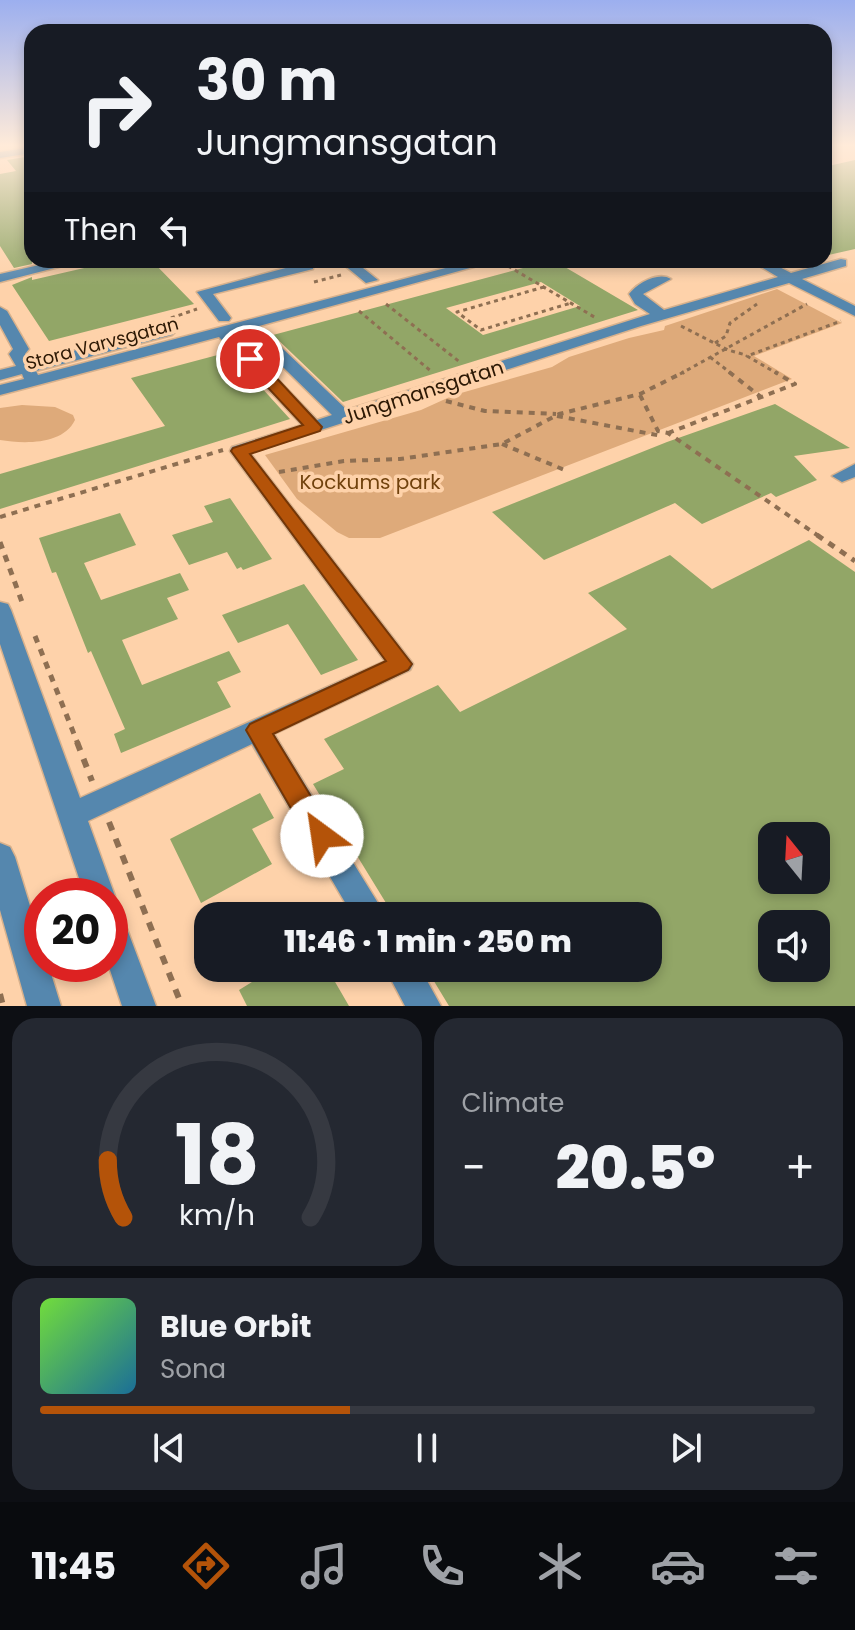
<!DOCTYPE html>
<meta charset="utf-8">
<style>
body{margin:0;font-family:Poppins,sans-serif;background:#242831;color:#f1f3f6;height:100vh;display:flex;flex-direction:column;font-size:30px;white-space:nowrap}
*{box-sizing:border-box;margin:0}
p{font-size:26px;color:#9ea1a6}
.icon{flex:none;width:44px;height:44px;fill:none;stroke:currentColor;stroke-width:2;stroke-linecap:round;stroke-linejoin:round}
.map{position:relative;height:1006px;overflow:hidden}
.panel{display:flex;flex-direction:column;gap:12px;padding:12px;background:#0d0f14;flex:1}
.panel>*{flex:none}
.top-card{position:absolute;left:24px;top:24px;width:808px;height:244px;border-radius:24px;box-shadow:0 4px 12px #0003;background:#171b24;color:#f1f3f6;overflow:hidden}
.needle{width:52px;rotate:342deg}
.fabs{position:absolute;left:758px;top:822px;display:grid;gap:16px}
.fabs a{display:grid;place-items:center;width:72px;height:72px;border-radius:16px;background:#171b24;box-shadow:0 4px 12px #0003;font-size:40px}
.speed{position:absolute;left:24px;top:878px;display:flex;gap:16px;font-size:40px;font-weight:700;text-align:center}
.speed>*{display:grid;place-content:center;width:104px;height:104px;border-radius:50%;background:#171b24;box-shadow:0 4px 12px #0003;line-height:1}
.speed .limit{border:12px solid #d22;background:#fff;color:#111}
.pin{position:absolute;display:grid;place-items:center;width:68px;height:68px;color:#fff;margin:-34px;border:4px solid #fff;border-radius:50%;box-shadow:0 2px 8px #0007}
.me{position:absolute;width:88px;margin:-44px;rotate:329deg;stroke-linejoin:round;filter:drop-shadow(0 0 6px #0008)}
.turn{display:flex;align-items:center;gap:28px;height:168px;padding:0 40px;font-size:36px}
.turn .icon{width:104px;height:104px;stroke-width:2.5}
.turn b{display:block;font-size:56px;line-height:68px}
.then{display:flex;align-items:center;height:76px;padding:0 40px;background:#0003;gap:16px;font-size:30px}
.big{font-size:60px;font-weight:800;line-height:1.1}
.panel .card{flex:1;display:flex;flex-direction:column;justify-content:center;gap:12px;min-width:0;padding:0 28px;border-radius:24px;background:#242831}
.panel .dial{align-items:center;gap:0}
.dial svg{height:208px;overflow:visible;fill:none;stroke:#363941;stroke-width:7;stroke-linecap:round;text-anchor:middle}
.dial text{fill:#f1f3f6;stroke:none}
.song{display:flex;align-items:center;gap:24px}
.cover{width:96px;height:96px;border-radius:12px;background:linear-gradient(135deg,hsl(100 70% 55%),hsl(200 70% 35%))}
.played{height:8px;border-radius:4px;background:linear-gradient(90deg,#b45309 40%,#363941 40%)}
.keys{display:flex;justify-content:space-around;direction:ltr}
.heat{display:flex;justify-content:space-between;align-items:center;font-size:44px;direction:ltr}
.panel .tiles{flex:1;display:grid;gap:12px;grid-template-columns:1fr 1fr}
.card:last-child{grid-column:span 2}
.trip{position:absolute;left:194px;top:902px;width:468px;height:80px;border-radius:24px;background:#171b24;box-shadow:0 4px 12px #0003;font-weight:800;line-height:80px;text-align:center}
.dock{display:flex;height:128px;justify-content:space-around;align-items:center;background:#090b0e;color:#9ea1a6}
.dock .icon{width:56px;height:56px}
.dock .on{color:#b45309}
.dock b{font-size:36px;color:#f1f3f6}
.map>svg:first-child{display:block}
.green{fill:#deaa7a}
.building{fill:#92a667;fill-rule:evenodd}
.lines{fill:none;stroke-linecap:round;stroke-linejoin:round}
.minor-casing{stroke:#d8b18c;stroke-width:3}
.path-far4{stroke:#8e6f52;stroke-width:2;stroke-dasharray:3 3;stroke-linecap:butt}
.path-far3{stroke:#8e6f52;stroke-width:3;stroke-dasharray:4 4;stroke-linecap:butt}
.path-far2{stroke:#8e6f52;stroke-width:4;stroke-dasharray:6 6;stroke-linecap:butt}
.path-far1{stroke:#8e6f52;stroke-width:5;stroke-dasharray:7 7;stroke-linecap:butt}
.path{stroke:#8e6f52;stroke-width:6;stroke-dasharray:9 9;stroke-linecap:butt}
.minor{fill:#5587ae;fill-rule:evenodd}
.route{fill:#b45309;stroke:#753606;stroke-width:2}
.labels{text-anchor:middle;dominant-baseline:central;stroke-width:7;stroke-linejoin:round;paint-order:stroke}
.far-street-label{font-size:18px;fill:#2c1804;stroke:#fed2aa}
.street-label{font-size:20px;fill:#2c1804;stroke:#fed2aa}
.park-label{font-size:20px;fill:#71420d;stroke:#fed2aa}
</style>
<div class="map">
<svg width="855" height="1006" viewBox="0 0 855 1006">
<rect width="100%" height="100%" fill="#fed2aa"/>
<path class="green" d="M 777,289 L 842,323 L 754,356 L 792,379 L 380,538 L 349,538 L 337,532 L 297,499 L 265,455 L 421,410 L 454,395 L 552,367 L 569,357 L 629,338 L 664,330 L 665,326 Z
M 22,405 L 55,407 L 73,415 L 75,420 C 63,445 24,444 0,440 L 0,408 Z"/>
<path class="building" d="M 32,156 L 32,264 L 14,268 L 0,246 L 0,174 L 16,171 L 7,160 Z
M 855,160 L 855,249 L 824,256 L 824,167 Z
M 119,260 L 151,260 L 194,304 L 49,341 L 12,285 L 32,277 L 32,280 Z
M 553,260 L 638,310 L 343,402 L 273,335 ZM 541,282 L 580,306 L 483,335 L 446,308 Z
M 229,352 L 290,419 L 0,509 L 0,474 L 165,426 L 131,378 Z
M 775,404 L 850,448 L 794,456 L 817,480 L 776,497 L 771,493 L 702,524 L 675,503 L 544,560 L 492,512 L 667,442 Z
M 230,498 L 272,559 L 243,570 L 241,567 L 237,569 L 227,552 L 189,565 L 172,535 L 213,522 L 204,506 Z
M 120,513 L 136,545 L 84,563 L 101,600 L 180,573 L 189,590 L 167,598 L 178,619 L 122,640 L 142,685 L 229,651 L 241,672 L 217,682 L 231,707 L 121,753 L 114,734 L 125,729 L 91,651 L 88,653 L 56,572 L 52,573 L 39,538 Z
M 809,540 L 855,572 L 855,1006 L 449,1006 L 426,968 L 648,968 L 648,916 L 394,916 L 313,784 L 344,769 L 324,739 L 438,685 L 460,712 L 627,629 L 588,593 L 670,555 L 712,589 ZM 772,836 L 816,836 L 816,880 L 772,880 ZM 772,924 L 816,924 L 816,968 L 772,968 Z
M 304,584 L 324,612 L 358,660 L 321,675 L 288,624 L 238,643 L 222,615 Z
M 260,793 L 274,818 L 252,829 L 272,864 L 201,903 L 170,839 Z
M 275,968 L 327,968 L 349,1006 L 247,1006 L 239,990 Z"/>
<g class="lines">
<defs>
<path id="minor" d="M 32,147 L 32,153 L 0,158 L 0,152 Z
M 841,259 L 846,260 L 846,266 L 802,279 L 855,306 L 855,316 L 789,283 L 641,326 L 250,453 L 413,664 L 410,670 L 274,734 L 386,916 L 353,916 L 252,744 L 88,821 L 115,896 L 110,907 L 110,896 L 85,896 L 0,644 L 0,602 L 8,604 L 11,610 L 80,798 L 385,661 L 230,451 L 232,447 L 302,425 L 219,337 L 0,395 L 0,385 L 24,379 L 22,374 L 0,380 L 0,370 L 16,366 L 9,354 L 13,349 L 0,325 L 0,307 L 7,311 L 29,349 L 25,354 L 30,362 L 167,327 L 175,332 L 172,335 L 36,371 L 38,375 L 476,260 L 499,260 L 259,326 L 347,410 L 650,314 L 635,304 L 629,294 C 637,283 659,271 671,279 L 643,294 L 664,310 L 778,277 L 749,260 L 766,260 L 791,273 ZM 245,330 L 332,415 L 317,420 L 233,333 Z
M 61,260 L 86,260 L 0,282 L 0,274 Z
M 338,260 L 353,260 L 378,280 L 366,283 Z
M 308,262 L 313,263 L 313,269 L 213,294 L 231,318 L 229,321 L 219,321 L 197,292 Z
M 855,464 L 855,477 L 842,482 L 832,476 Z
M 0,843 L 10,847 L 15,857 L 42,945 L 42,964 L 48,964 L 61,1006 L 27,1006 L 0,910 Z
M 110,909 L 121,913 L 156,1006 L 122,1006 L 108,964 Z
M 385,968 L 420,968 L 441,1006 L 405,1006 Z"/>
</defs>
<use href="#minor" class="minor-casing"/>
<path class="path-far4" d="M 824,147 L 836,144"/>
<path class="path-far3" d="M 509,265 L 529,260
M 377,266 L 401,260
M 508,266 L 596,318
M 314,282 L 341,275
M 544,287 L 457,312 L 481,330 L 571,303
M 386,304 L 461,363
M 359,311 L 432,372
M 171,318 L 197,309
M 681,326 L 728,350 L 746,355
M 715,343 L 726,336 L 730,323 L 757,304
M 710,357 L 732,374
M 680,374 L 807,304
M 778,374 L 747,356 L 841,321"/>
<path class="path-far2" d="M 729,372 L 761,397
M 640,395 L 658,431 L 668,433 L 820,537
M 446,401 L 485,411 L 556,414
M 557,416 L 662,436
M 668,433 L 795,384 L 775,372
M 502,444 L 567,471
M 279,472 L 344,461 L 400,459 L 502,444 L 559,414 L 640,394 L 684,372
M 0,517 L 223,450"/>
<path class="path-far1" d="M 817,535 L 855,561
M 0,542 L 22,602
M 35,636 L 78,744"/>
<path class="path" d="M 77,742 L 92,781
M 109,822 L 182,1006
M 0,994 L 3,1006"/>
<use href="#minor" class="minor"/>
</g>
<linearGradient id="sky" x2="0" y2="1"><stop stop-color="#9cafef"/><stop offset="0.51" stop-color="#ffebd9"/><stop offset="1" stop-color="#ffebd9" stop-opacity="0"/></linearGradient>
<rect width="855" height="285" fill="url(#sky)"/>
<path class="route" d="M 250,355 L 256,356 L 322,427 L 320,431 L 250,454 L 412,664 L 408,670 L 273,734 L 335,836 L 331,845 L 322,848 L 312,845 L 246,730 L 250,724 L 386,661 L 231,451 L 233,448 L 303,425 L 245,363 L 245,356 Z"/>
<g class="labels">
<g class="far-street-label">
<text transform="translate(102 343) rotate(-15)">Stora Varvsgatan</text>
</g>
<g class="street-label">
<text transform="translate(423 392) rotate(-18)">Jungmansgatan</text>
</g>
<g class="park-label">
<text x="370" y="482">Kockums park</text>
</g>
</g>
</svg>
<div class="fabs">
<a><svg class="needle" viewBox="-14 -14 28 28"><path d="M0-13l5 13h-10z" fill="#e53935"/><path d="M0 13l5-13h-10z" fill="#9ea1a6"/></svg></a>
<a><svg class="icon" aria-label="sound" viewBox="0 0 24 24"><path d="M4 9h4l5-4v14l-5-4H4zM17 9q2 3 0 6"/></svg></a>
</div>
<div class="speed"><div class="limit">20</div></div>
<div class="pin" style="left:250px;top:359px;background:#d93025"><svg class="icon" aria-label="arrive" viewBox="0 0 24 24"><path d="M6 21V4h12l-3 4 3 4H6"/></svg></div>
<svg class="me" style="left:322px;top:836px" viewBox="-20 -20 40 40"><circle r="19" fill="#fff"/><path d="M0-13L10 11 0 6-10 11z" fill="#b45309"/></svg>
<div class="trip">11:46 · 1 min · 250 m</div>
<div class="top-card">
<div class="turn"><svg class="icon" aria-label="right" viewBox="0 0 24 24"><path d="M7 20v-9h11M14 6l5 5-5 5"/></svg><div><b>30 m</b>Jungmansgatan</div></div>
<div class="then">Then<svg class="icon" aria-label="left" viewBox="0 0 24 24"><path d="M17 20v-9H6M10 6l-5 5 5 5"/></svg></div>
</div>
</div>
<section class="panel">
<div class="tiles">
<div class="card dial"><svg viewBox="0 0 100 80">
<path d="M14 69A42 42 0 1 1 86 69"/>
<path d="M14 69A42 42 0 0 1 8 47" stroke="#b45309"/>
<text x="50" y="56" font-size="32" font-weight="700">18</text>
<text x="50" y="72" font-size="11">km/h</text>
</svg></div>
<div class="card"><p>Climate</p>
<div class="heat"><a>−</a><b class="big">20.5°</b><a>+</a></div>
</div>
<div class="card">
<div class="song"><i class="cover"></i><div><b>Blue Orbit</b><p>Sona</p></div></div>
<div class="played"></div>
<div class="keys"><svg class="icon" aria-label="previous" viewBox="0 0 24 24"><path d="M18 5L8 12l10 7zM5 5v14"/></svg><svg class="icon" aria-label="pause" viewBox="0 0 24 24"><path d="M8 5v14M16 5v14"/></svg><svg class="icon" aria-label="next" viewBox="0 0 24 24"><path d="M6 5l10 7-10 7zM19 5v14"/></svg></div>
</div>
</div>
</section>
<nav class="dock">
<b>11:45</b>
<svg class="icon on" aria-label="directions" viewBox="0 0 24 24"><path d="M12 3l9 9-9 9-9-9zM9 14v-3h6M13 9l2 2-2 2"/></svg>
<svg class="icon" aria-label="music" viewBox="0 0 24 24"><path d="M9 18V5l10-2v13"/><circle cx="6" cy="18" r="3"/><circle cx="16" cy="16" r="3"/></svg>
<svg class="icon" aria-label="phone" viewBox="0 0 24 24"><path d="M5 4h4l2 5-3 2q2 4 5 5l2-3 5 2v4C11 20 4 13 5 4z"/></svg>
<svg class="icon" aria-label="climate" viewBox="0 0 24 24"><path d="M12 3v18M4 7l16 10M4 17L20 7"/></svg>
<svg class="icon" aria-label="car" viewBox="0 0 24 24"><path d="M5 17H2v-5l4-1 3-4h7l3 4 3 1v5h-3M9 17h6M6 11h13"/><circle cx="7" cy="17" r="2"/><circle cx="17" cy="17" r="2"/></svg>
<svg class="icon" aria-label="filters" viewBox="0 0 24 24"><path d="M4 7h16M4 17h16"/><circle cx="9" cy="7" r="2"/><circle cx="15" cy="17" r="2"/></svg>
</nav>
